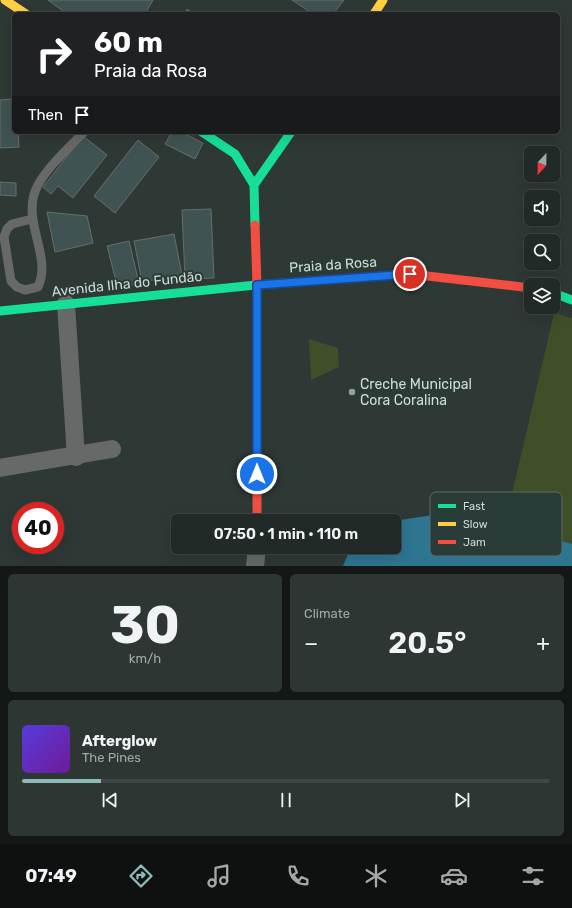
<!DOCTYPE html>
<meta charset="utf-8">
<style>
body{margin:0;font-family:Rubik,sans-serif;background:#2e3634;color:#f1f3f6;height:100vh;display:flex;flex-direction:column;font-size:15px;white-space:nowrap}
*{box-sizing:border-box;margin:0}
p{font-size:13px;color:#a2a7a8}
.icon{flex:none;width:22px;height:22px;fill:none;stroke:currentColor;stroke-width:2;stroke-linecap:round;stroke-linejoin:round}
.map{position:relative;height:566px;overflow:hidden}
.side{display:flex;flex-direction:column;gap:8px;padding:8px;background:#131716;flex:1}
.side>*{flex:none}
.guide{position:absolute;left:12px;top:12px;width:548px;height:122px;border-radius:6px;box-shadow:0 4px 16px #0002,0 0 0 1px #3f4645;background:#202124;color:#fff;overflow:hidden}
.needle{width:26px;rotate:202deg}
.buttons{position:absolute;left:524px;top:146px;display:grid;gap:8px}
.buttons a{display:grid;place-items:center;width:36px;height:36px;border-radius:6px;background:#222a28;box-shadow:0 4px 16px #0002,0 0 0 1px #3f4645;font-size:20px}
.speed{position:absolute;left:12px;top:502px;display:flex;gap:8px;font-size:20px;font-weight:700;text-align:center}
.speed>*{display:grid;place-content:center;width:52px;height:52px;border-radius:50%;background:#222a28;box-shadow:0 4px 16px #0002,0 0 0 1px #3f4645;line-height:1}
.speed .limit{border:6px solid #d22;background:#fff;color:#111}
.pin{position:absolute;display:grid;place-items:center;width:34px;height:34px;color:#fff;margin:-17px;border:2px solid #fff;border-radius:50%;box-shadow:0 1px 4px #0007}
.me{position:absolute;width:44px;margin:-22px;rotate:0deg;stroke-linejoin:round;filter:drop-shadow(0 0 3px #0008)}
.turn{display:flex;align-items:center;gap:14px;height:84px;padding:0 16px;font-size:18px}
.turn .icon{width:52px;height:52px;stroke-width:2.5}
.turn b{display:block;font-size:28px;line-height:34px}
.then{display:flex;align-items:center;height:38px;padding:0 16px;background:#0003;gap:8px;font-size:15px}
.big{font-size:30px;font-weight:600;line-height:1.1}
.side .tile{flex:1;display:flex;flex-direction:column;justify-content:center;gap:6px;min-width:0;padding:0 14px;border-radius:6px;background:#2e3634}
.side .dial{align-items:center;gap:0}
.dial b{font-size:52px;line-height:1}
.song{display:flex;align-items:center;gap:12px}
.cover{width:48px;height:48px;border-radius:6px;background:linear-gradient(135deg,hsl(250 70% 55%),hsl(280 70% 35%))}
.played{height:4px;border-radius:2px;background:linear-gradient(90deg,#8bbbb9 15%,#3f4645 15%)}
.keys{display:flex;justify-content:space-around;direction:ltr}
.heat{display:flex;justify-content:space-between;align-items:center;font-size:22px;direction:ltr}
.side .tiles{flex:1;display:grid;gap:8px;grid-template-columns:1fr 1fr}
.tile:last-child{grid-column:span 2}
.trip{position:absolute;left:171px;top:514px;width:230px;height:40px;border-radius:6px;background:#222a28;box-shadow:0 4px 16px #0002,0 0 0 1px #3f4645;font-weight:600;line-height:40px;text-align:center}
.tabs{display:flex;height:64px;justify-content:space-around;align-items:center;background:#0e1110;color:#a2a7a8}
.tabs .icon{width:28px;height:28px}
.tabs .active{color:#8bbbb9}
.tabs b{font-size:18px;color:#f1f3f6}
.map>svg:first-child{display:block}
.green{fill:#3f4f28}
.water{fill:#2e7591}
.building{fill:#405353;stroke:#666e6d}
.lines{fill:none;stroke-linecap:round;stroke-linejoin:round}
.lane{stroke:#666967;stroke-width:9}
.street{stroke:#666967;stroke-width:18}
.fast{stroke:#16e098;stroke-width:9}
.slow{stroke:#ffcf43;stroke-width:9}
.jam{stroke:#f24e42;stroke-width:9}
.route-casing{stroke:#114b97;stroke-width:10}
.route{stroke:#1a73e8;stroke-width:7}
.poi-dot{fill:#97a19e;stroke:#2a3c37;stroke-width:1.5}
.labels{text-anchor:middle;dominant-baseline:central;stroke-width:4;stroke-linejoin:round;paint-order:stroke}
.street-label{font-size:14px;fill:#cfdad7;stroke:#2a3c37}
.poi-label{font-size:14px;fill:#cfdad7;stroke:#2a3c37;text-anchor:start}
.key{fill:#2a3c37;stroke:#5c6b67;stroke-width:1}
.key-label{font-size:11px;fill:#cfdad7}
</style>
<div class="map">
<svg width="572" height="566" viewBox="0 0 572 566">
<rect width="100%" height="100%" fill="#2e3835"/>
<path class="green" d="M 554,313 L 572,318 L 572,544 L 505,524 Z
M 309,339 L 338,348 L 339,367 L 311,380 Z"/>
<path class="water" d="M 440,514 L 505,524 L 572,544 L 572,566 L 343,566 L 351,547 L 394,547 L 393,521 Z"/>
<path class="building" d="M 48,0 L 153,0 L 145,14 L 67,14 Z
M 292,0 L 344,0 L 333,14 L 313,14 Z
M 187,9 L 194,14 L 184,14 Z
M 14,99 L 14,132 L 18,132 L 19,147 L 0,148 L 0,100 Z
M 172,132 L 181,132 L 203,143 L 195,159 L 165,144 Z
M 83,136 L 107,155 L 73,198 L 58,186 L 51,194 L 43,187 Z
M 138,140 L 159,157 L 115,213 L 94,196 Z
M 0,182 L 16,183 L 16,196 L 0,195 Z
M 211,209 L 214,278 L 185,279 L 182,210 Z
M 47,212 L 87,216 L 93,243 L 55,252 Z
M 174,234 L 182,275 L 142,282 L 134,241 Z
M 129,241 L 139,283 L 118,289 L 107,246 Z"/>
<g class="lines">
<path class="lane" d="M 32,219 L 12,224 L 7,229 L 4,237 L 11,281 L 17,287 L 25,290 L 38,287 C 53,255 19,219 38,185 C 49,165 69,148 84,132"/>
<path class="street" d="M 66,304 L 76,457
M 0,468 L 112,449
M 255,566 L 257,547"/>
<path class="fast" d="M 202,132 L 235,154 L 254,185
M 255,225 L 254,185 L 291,132
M 553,293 L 572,300
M 0,311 L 257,285 L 325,280"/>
<path class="slow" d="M 5,0 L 26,14
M 374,14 L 383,0"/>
<path class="jam" d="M 255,225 L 257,285 L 257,521
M 325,280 L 410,274 L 531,288"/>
</g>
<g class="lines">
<defs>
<path id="route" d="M 257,474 L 257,285 L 410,274"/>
</defs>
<use href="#route" class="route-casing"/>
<use href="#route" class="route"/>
</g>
<circle class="poi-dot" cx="352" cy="392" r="4"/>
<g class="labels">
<g class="street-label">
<text transform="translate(333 265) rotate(-4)">Praia da Rosa</text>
<text transform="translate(127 284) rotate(-6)">Avenida Ilha do Fundão</text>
</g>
<g class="poi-label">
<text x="360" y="384">Creche Municipal<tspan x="360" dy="16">Cora Coralina</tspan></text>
</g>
</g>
<rect x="430" y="492" width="132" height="64" rx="6" class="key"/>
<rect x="438" y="504" width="18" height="4" fill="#16e098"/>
<rect x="438" y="522" width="18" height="4" fill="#ffcf43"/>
<rect x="438" y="540" width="18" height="4" fill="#f24e42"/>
<g class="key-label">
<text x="463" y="510">Fast</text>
<text x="463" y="528">Slow</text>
<text x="463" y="546">Jam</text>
</g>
</svg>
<div class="buttons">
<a><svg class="needle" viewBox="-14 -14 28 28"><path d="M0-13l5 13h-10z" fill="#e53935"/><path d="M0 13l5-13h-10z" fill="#a2a7a8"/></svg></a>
<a><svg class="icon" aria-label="sound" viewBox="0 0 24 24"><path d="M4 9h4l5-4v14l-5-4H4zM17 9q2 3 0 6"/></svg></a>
<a><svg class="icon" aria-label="search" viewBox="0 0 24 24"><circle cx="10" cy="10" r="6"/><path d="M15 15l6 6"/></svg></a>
<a><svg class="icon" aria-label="layers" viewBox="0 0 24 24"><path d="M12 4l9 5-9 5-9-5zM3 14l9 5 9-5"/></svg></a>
</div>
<div class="speed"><div class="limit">40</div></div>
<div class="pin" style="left:410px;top:274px;background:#d93025"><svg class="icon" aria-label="arrive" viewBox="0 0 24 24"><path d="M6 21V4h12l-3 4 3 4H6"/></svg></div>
<svg class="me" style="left:257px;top:474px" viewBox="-20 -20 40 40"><circle r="17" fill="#1a73e8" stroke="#fff" stroke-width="3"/><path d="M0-11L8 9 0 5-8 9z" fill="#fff"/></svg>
<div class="trip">07:50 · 1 min · 110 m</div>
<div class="guide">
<div class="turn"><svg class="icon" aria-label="right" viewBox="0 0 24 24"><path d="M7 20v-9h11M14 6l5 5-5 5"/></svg><div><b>60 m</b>Praia da Rosa</div></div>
<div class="then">Then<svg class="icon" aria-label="arrive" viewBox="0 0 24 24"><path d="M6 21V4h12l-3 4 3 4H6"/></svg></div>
</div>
</div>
<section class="side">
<div class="tiles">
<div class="tile dial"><b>30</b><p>km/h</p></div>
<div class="tile"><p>Climate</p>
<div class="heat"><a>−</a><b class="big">20.5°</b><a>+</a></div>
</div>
<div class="tile">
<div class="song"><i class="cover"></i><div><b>Afterglow</b><p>The Pines</p></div></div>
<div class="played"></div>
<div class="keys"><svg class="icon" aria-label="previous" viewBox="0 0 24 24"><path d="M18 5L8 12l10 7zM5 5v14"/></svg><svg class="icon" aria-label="pause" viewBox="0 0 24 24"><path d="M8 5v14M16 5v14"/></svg><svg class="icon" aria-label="next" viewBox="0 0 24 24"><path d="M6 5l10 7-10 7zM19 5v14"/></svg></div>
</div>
</div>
</section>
<nav class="tabs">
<b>07:49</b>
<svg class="icon active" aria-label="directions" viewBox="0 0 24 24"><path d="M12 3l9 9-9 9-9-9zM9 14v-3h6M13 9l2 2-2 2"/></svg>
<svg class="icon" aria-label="music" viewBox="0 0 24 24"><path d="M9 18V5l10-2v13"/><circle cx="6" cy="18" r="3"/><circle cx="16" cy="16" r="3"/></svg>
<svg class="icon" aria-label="phone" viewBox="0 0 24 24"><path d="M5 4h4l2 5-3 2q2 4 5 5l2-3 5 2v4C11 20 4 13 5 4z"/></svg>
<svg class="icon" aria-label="climate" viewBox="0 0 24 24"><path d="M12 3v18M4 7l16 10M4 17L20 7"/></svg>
<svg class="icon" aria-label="car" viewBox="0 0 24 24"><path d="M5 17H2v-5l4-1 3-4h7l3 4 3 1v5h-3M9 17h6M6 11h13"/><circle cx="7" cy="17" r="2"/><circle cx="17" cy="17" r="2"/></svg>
<svg class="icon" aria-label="filters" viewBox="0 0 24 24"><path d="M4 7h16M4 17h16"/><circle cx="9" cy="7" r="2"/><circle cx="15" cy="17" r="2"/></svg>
</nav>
